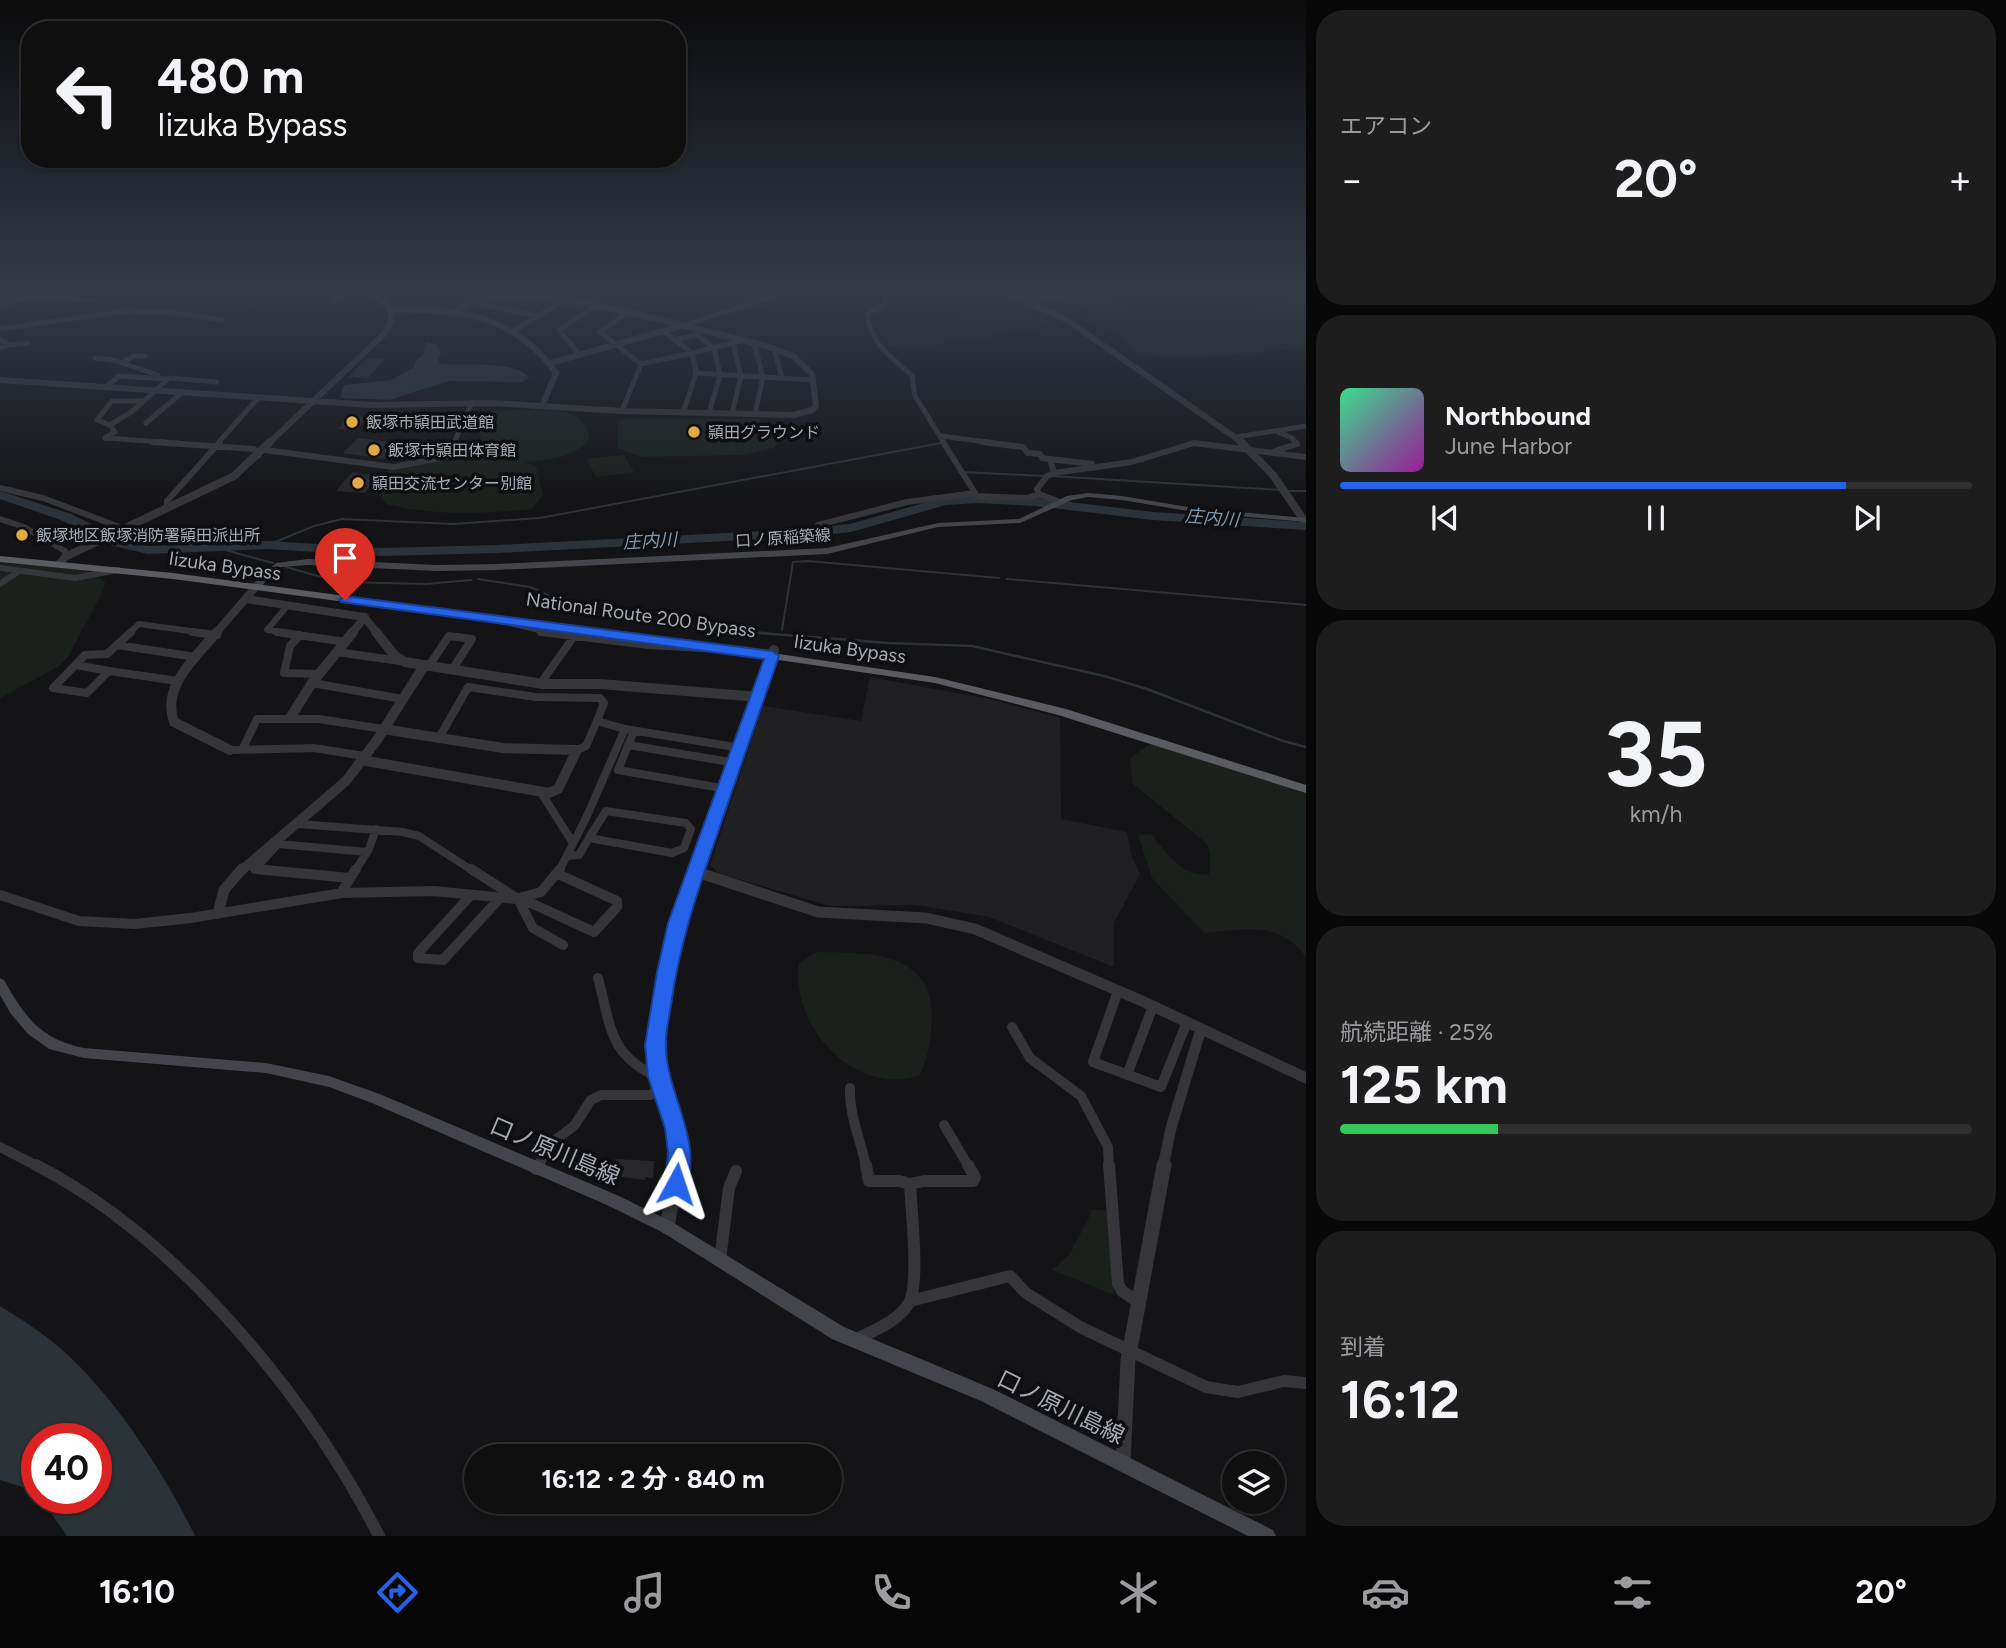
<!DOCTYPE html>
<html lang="ja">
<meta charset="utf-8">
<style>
body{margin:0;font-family:Figtree,"Noto Sans JP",sans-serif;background:#1d1d1e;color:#f1f3f6;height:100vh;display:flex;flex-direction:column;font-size:26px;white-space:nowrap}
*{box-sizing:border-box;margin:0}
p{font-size:23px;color:#9b9c9f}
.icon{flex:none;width:38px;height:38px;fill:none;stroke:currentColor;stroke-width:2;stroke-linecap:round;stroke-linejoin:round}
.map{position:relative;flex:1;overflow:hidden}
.details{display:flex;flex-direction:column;gap:10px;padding:10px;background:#080809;width:700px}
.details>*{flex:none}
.guide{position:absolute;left:21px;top:21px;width:665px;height:147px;border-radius:28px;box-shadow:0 2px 5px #0004,0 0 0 2px #2f2f30;background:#0f0f10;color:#f1f3f6;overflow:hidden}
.fabs{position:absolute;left:1222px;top:1451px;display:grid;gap:14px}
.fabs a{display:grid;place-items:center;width:63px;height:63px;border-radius:50%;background:#0f0f10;box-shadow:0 2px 5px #0004,0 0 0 2px #2f2f30;font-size:35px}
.speed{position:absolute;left:21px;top:1423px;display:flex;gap:14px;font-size:35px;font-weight:700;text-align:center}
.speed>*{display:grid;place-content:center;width:91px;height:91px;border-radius:50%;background:#0f0f10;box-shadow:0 2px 5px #0004,0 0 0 2px #2f2f30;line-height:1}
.speed .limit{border:10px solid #d22;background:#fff;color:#111}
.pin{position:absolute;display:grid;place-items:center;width:60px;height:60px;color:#fff;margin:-72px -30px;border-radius:50% 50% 50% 0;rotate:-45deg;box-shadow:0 0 7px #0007}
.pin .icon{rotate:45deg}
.me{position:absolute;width:77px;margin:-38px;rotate:5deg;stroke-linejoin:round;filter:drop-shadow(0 0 5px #0008)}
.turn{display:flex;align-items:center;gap:24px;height:147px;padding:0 21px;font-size:32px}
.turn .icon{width:91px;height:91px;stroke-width:2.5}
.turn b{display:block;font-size:49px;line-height:60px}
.big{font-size:52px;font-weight:700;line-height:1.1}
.details .card{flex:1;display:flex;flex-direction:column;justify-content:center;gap:10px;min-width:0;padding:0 24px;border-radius:28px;background:#1d1d1e}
.details .dial{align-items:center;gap:0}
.dial b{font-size:91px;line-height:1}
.song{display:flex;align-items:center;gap:21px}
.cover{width:84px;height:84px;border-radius:10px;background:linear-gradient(135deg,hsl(150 70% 55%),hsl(300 70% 35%))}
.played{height:7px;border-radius:4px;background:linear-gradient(90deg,#2563eb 80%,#2f2f30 80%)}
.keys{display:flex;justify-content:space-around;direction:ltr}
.heat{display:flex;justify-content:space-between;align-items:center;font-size:38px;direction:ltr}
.charge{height:10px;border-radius:5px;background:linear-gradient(90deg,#34c759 25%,#2f2f30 0)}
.trip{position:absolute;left:464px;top:1444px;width:378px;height:70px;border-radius:35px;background:#0f0f10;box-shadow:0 2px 5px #0004,0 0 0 2px #2f2f30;font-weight:700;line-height:70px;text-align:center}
.tabs{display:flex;height:112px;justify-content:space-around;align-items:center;background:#060606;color:#9b9c9f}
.tabs .icon{width:49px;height:49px}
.tabs .active{color:#2563eb}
.tabs b{font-size:32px;color:#f1f3f6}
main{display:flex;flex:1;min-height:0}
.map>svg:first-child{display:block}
.built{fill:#202023}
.green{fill:#1b201c}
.water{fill:#2c3338;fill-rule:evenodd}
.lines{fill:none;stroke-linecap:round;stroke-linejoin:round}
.stream-far1{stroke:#2c3338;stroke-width:2}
.stream{stroke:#2c3338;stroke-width:2.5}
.river{fill:#2c3338;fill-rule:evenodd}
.building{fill:#27272a}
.minor-far4{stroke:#36363a;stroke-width:5}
.minor-far3{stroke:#36363a;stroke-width:6}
.minor-far2{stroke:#36363a;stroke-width:8}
.minor-far1{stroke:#36363a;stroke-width:10}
.minor{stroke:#36363a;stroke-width:12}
.tertiary-far4{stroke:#36363a;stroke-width:6}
.tertiary-far3{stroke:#36363a;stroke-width:8}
.tertiary-far2{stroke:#36363a;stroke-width:10}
.tertiary-far1{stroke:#36363a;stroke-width:11}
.tertiary{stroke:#36363a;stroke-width:15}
.secondary{fill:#44454a;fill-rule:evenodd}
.trunk{fill:#5a5c62;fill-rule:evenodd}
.route{fill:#2563eb;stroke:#184099;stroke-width:2}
.poi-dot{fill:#e0a942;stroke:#0f0f11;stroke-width:2.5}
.labels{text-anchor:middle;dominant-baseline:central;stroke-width:7;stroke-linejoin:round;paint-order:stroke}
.far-poi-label{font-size:16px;fill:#a7acb5;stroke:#0f0f11;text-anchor:start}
.far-street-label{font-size:16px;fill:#a7acb5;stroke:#0f0f11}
.far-water-label{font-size:18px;font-style:italic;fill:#8199ad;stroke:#0f0f11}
.street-label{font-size:19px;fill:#a7acb5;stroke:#0f0f11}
.near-street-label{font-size:23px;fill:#a7acb5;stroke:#0f0f11}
</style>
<main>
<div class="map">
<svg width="1306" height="1536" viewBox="0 0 1306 1536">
<rect width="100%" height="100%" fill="#141416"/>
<path class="built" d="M 870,677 L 989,699 L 1060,718 L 1061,819 L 1127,832 L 1132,858 L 1140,874 L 1114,923 L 1114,967 L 989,917 L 916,905 L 830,906 L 718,873 L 710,865 L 763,706 L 861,721 Z"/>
<path class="green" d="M 1000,290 L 1081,290 L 1129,305 L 1157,310 L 1236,308 L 1283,302 L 1297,297 L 1288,290 L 1306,290 L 1306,348 C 1262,351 1172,365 1132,351 L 1123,337 L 1118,334 L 1081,320 L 1083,311 L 1080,304 L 1024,300 Z
M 998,307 C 1014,309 1040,306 1048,322 L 1045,326 L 1034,329 L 915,348 L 889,347 L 879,341 L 885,334 C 922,322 959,307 998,307 Z
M 516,410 C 543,411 588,403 589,439 C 575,458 547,460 525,462 L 536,467 L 543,495 L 532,509 C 484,514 433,516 386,504 L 378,492 L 387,471 L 446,458 L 456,453 L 469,455 L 482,451 L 478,417 L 492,411 Z
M 626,418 L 758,419 L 778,443 L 774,448 L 743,455 L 642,457 L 618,448 L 618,422 Z
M 624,455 L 634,472 L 596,477 L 587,459 Z
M 0,562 L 84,569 L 105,581 L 104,589 L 68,657 L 58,667 L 0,698 Z
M 1162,743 L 1306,790 L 1306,957 C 1280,920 1243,929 1204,933 L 1152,878 L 1138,835 L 1151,834 C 1166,852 1182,878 1209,874 C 1210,863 1212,852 1205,842 L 1133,784 L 1130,758 L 1147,746 Z
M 817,952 C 867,953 932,950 932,1017 C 931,1039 929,1055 920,1075 C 855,1098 790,1026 799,963 Z
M 1093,1209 L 1108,1211 L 1114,1295 L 1052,1270 L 1070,1254 Z"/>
<path class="water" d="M 426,342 L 437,344 L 441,353 L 438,360 L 441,364 C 463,366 518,360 529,378 L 521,382 L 449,381 L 389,400 L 340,398 L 344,385 L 391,380 L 413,368 L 416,360 L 423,355 Z
M 0,1306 C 21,1319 43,1333 61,1349 C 113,1394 165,1474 195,1536 L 67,1536 L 51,1513 L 26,1488 L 0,1480 ZM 37,1438 L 96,1438 L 96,1498 L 37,1498 Z"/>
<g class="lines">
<path class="stream-far1" d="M 963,472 L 1044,476
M 1051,476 L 1282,490
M 1288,491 L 1306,491
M 268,545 L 314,526 L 342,519 L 453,524 L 540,518 L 941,443
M 214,547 L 273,563
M 286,567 L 339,582 L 427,584 L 471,580
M 478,579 L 530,587 L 588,613 L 731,631
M 1007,579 L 1306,605
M 782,630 L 793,562 L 808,561 L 999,578
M 739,631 L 768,633"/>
<path class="stream" d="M 746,632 L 889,643 L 972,646 L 1104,676 L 1147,689 L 1283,741 L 1306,747"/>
<path class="river" d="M 0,491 L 71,514 L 123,540 L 148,546 L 268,541 L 382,548 L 498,545 L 804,529 L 850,524 L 945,497 L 977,495 L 1036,498 L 1153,512 L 1306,522 L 1306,530 L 1153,520 L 1036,506 L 977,503 L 946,505 L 851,532 L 804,537 L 498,553 L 382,556 L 268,549 L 148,554 L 113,546 L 61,520 L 0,499 Z"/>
</g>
<path class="building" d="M 367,358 L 384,359 L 368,378 L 348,377 Z
M 352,414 L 367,417 L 356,430 L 339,429 L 346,417 Z
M 358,438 L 406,444 L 392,460 L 343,453 Z
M 352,472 L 364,474 L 379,475 L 365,493 L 336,491 Z
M 615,1159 L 654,1161 L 653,1178 L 645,1177 L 645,1180 L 614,1176 Z"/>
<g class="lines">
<path class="minor-far4" d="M 334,290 L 343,298 L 334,301
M 887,290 L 884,305 L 867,314 C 871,345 892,357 912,376 L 915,396 L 944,443
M 317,294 L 330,290
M 472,302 L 537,316
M 0,306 C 29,290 61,300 93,300
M 628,312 L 600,332 L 641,364
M 685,325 L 791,290
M 0,329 L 126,311 L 167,312 L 222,320
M 513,331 L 566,299
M 664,332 L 692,353 L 744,340
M 0,339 L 8,345 L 0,348
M 675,340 L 697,335 L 714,348 L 720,375 L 709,413
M 754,343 L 763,377 L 755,414
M 8,345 L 28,343
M 774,348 L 782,378
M 580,355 L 559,330 L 597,305
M 95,358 L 113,360 L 158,375
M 122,363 L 134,356 L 145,356
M 696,373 L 814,380
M 170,378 L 217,382
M 622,411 L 641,364 L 692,353 L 696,373 L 683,413
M 732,414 L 741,376 L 733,343
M 146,423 L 183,392
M 110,425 L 97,420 L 112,401 L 144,401
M 1278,432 L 1292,438 L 1296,443
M 941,436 L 995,443
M 1236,437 L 1306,426
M 105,438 L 115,432 L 110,425 L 133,411 L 168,379 L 119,376 L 106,387
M 105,438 L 177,443
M 218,443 L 259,397
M 454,443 L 472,402
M 1193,443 L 1196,443"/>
<path class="minor-far3" d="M 153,442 L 254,449 L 258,456
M 943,442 L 977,496 L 1027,498 L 1039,494 L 1060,502
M 982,442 L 1023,447 L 1028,453 L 1040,454 L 1042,458 L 1050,459 L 1054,473
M 265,450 L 393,467 L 445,457 L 455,442
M 1275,451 L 1297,444 L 1295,442
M 1050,459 L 1092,464
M 0,488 L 43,498 L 125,529
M 1039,494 L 1037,489 L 1047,476 L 1054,473 L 1132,462 L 1194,443 L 1306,457
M 167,509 L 167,501 L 220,442
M 0,519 L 24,527 L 65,551 L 65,557
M 818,525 L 907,502 L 975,493
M 0,568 L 75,578 L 118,570
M 0,584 L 19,571
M 288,605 L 267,630 L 289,633
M 496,620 L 552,633
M 129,633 L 139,624 L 205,633"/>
<path class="minor-far2" d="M 131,632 L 107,654 L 85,655 L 53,688 L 87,693 L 109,671 L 178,681
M 192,632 L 217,635
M 277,632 L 346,642
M 541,632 L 649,645 L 701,648
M 300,635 L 290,646 L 284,673 L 319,674
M 117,645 L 196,657
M 337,652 L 400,661
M 76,665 L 109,671
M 428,667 L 449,636 L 472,639 L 452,670
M 312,683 L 403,699
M 540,684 L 575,635
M 634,731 L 618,770 L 727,789
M 439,738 L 468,687 L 536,697 L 600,698 L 604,703 L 597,721 L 625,729
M 628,745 L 736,763
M 243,748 L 257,719 L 319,719 L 383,729
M 230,750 L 314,748 L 364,756
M 577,750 L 586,746 L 597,721
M 540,791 L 573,843
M 606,811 L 686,823 L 691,829 L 684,848 L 672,853 L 589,838 Z
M 298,824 L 403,832 L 419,836 L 473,871
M 567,856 L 579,855 L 589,838
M 271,871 L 255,869 L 278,844 L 367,852
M 355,871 L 369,849 L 376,829
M 559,871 L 587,816 L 625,729 L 741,748"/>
<path class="minor-far1" d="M 255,869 L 350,878
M 471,869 L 518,899 L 533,928 L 563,945
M 341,893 L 356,869
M 0,895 L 79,921 L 134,924 L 191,918 L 342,893 L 434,891 L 516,899 L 541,892 L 560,869
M 471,895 L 418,953 L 418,958 L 443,960 L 500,898
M 522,899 L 594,932 L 617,907 L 617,901 L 558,874
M 598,978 C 611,1025 608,1055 658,1077
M 1118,991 L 1093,1062 L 1161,1087 L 1187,1022
M 1012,1027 L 1030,1058 L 1081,1096 L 1108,1147 L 1109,1167
M 1127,1075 L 1153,1006
M 850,1088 C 849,1116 861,1140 866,1167
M 944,1125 L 969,1167
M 0,1147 L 39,1167
M 537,1167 L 555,1140 L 574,1126 L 591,1100 L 601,1095 L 650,1095 L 662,1089"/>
<path class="minor" d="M 36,1165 C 178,1238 307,1396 379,1536
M 1109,1165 L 1118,1284 L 1122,1291 L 1138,1302
M 536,1169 L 539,1165
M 910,1184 L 924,1181 L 973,1181 L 975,1177 L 968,1165
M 720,1260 L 729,1188 L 736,1171
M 910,1301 L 1010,1276 L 1026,1293 L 1080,1327 L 1206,1387 L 1238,1392 L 1284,1381 L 1306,1383
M 855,1340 C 872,1331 898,1322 909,1303 C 920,1283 911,1210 910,1184 L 899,1181 L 869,1181 L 866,1165"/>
<path class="tertiary-far4" d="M 999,290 L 1067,320 L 1243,443
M 391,310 C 458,308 515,315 556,373 L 542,406
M 550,363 L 685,325
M 0,380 L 371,405 L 492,403 L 622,411 L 794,415 L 812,410 L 816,406 L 812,374 L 793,356 L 763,345 L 628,312 L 541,295 L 487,298 L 472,302 L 451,314
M 269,443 L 384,334 L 391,323 L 391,310 L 370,290"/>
<path class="tertiary-far3" d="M 1241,442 L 1273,475 L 1303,519
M 60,563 L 65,557 L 234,476 L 270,442
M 246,599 L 364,617 L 377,633
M 216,633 L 260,582
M 352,633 L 365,617"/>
<path class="tertiary-far2" d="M 217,632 C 196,657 161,686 174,722 L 230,750
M 376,632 L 395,656 L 405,662 L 543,684 L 600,684 L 759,697
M 290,718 L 312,683 L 353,632
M 361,760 L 549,793 L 558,789 L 577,750 L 503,748 L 383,729
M 241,871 L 346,781 L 377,740 L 424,666
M 696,871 L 774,650"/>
<path class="tertiary-far1" d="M 697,872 L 818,912 L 926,918 L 975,929 L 1142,1001 L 1306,1078
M 218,913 L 224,890 L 242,869
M 678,1167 C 681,1132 662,1106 658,1073 C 649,1007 674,930 696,869
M 1163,1167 L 1171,1128 L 1201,1029"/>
<path class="tertiary" d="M 667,1227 L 678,1165
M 1123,1462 L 1128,1360 L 1164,1165"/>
<path class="secondary" d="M 1088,493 L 1122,496 L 1194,508 L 1306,518 L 1306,522 L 1194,512 L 1122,500 L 1088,497 L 1072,500 L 1020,523 L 938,527 L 827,554 L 497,570 L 437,571 L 308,565 L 281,567 L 263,584 L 260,585 L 256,582 L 276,563 L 308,559 L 437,565 L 497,564 L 827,548 L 938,523 L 1019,519 L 1067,496 Z
M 0,978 L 4,980 C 25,1017 40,1039 84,1048 L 266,1063 L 329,1076 L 382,1095 L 619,1196 L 672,1222 L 844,1327 L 993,1389 L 1273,1530 L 1276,1536 L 1248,1536 L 981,1401 L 832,1339 L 662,1232 L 609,1206 L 372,1103 L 329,1087 L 266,1073 L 84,1058 L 49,1049 L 28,1034 L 11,1014 L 0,995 Z"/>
<path class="trunk" d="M 0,556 L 173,573 L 772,653 L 935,677 L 1066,709 L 1306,785 L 1306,793 L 1058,715 L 935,683 L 772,659 L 173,579 L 0,562 Z"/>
</g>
<linearGradient id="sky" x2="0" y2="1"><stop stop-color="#0b0b0c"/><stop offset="0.57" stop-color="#343a47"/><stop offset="1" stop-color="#343a47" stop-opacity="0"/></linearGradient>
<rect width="1306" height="505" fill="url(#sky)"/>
<path class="route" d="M 345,596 L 772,651 L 779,656 C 758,717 736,779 715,841 C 696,895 679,947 671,1005 C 669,1018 665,1033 666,1047 C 666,1094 706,1144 684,1191 L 676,1194 L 668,1191 L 665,1184 L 668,1152 L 665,1128 L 648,1077 L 645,1045 L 657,972 L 668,923 L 764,659 L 341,602 L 339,600 Z"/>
<g class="poi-dot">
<circle cx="352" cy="422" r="7"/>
<circle cx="694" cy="432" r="7"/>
<circle cx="374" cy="450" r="7"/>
<circle cx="358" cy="483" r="7"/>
<circle cx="22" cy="535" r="7"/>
</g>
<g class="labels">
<g class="far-poi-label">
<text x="366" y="422">飯塚市頴田武道館</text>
<text x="708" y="432">頴田グラウンド</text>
<text x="388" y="450">飯塚市頴田体育館</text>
<text x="372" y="483">頴田交流センター別館</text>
<text x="36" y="535">飯塚地区飯塚消防署頴田派出所</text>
</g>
<g class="far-street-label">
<text transform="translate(783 538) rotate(-4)">口ノ原稲築線</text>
</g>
<g class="far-water-label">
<text transform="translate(1212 518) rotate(5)">庄内川</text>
<text transform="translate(650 541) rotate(-3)">庄内川</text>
</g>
<g class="street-label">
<text transform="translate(225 566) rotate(8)">Iizuka Bypass</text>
<text transform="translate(641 615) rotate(8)">National Route 200 Bypass</text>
<text transform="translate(850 649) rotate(8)">Iizuka Bypass</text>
</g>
<g class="near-street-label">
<text transform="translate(555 1151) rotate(23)">口ノ原川島線</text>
<text transform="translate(1061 1407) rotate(26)">口ノ原川島線</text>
</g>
</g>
</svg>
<div class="fabs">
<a><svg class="icon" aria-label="layers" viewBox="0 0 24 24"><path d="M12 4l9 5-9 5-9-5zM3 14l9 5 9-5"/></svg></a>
</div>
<div class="speed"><div class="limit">40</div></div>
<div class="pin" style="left:345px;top:600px;background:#d93025"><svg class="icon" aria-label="arrive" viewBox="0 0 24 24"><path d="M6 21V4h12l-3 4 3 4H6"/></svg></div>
<svg class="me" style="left:676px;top:1184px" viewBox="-20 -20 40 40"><path d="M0-17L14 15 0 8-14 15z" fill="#2563eb" stroke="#fff" stroke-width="4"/></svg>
<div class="trip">16:12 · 2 分 · 840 m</div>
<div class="guide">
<div class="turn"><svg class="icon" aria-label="left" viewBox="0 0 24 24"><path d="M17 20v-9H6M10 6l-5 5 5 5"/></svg><div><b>480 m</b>Iizuka Bypass</div></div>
</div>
</div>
<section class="details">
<div class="card"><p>エアコン</p>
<div class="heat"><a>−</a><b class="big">20°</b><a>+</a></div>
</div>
<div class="card">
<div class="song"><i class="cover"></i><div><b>Northbound</b><p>June Harbor</p></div></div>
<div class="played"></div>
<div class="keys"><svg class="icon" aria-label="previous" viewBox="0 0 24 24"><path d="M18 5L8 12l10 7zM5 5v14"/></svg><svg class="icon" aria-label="pause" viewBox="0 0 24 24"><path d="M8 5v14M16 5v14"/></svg><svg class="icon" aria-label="next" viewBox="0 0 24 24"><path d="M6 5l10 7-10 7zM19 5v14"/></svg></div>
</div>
<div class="card dial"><b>35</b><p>km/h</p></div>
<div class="card"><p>航続距離 · 25%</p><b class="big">125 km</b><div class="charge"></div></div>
<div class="card"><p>到着</p><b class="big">16:12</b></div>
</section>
</main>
<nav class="tabs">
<b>16:10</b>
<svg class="icon active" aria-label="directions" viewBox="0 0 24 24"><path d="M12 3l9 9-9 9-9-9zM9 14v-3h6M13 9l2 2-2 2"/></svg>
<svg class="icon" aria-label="music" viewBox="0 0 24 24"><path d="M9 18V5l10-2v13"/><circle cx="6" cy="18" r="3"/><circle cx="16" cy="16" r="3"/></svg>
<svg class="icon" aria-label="phone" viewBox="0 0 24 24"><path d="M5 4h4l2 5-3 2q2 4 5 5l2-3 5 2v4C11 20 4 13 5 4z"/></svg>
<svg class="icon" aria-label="climate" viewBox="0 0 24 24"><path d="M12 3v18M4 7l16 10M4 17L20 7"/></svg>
<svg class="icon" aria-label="car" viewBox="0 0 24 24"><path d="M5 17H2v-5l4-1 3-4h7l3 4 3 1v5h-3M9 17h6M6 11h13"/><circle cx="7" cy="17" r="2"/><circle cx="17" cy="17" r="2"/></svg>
<svg class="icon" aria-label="filters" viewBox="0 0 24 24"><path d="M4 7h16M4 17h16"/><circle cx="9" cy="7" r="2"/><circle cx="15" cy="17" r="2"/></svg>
<b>20°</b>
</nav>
